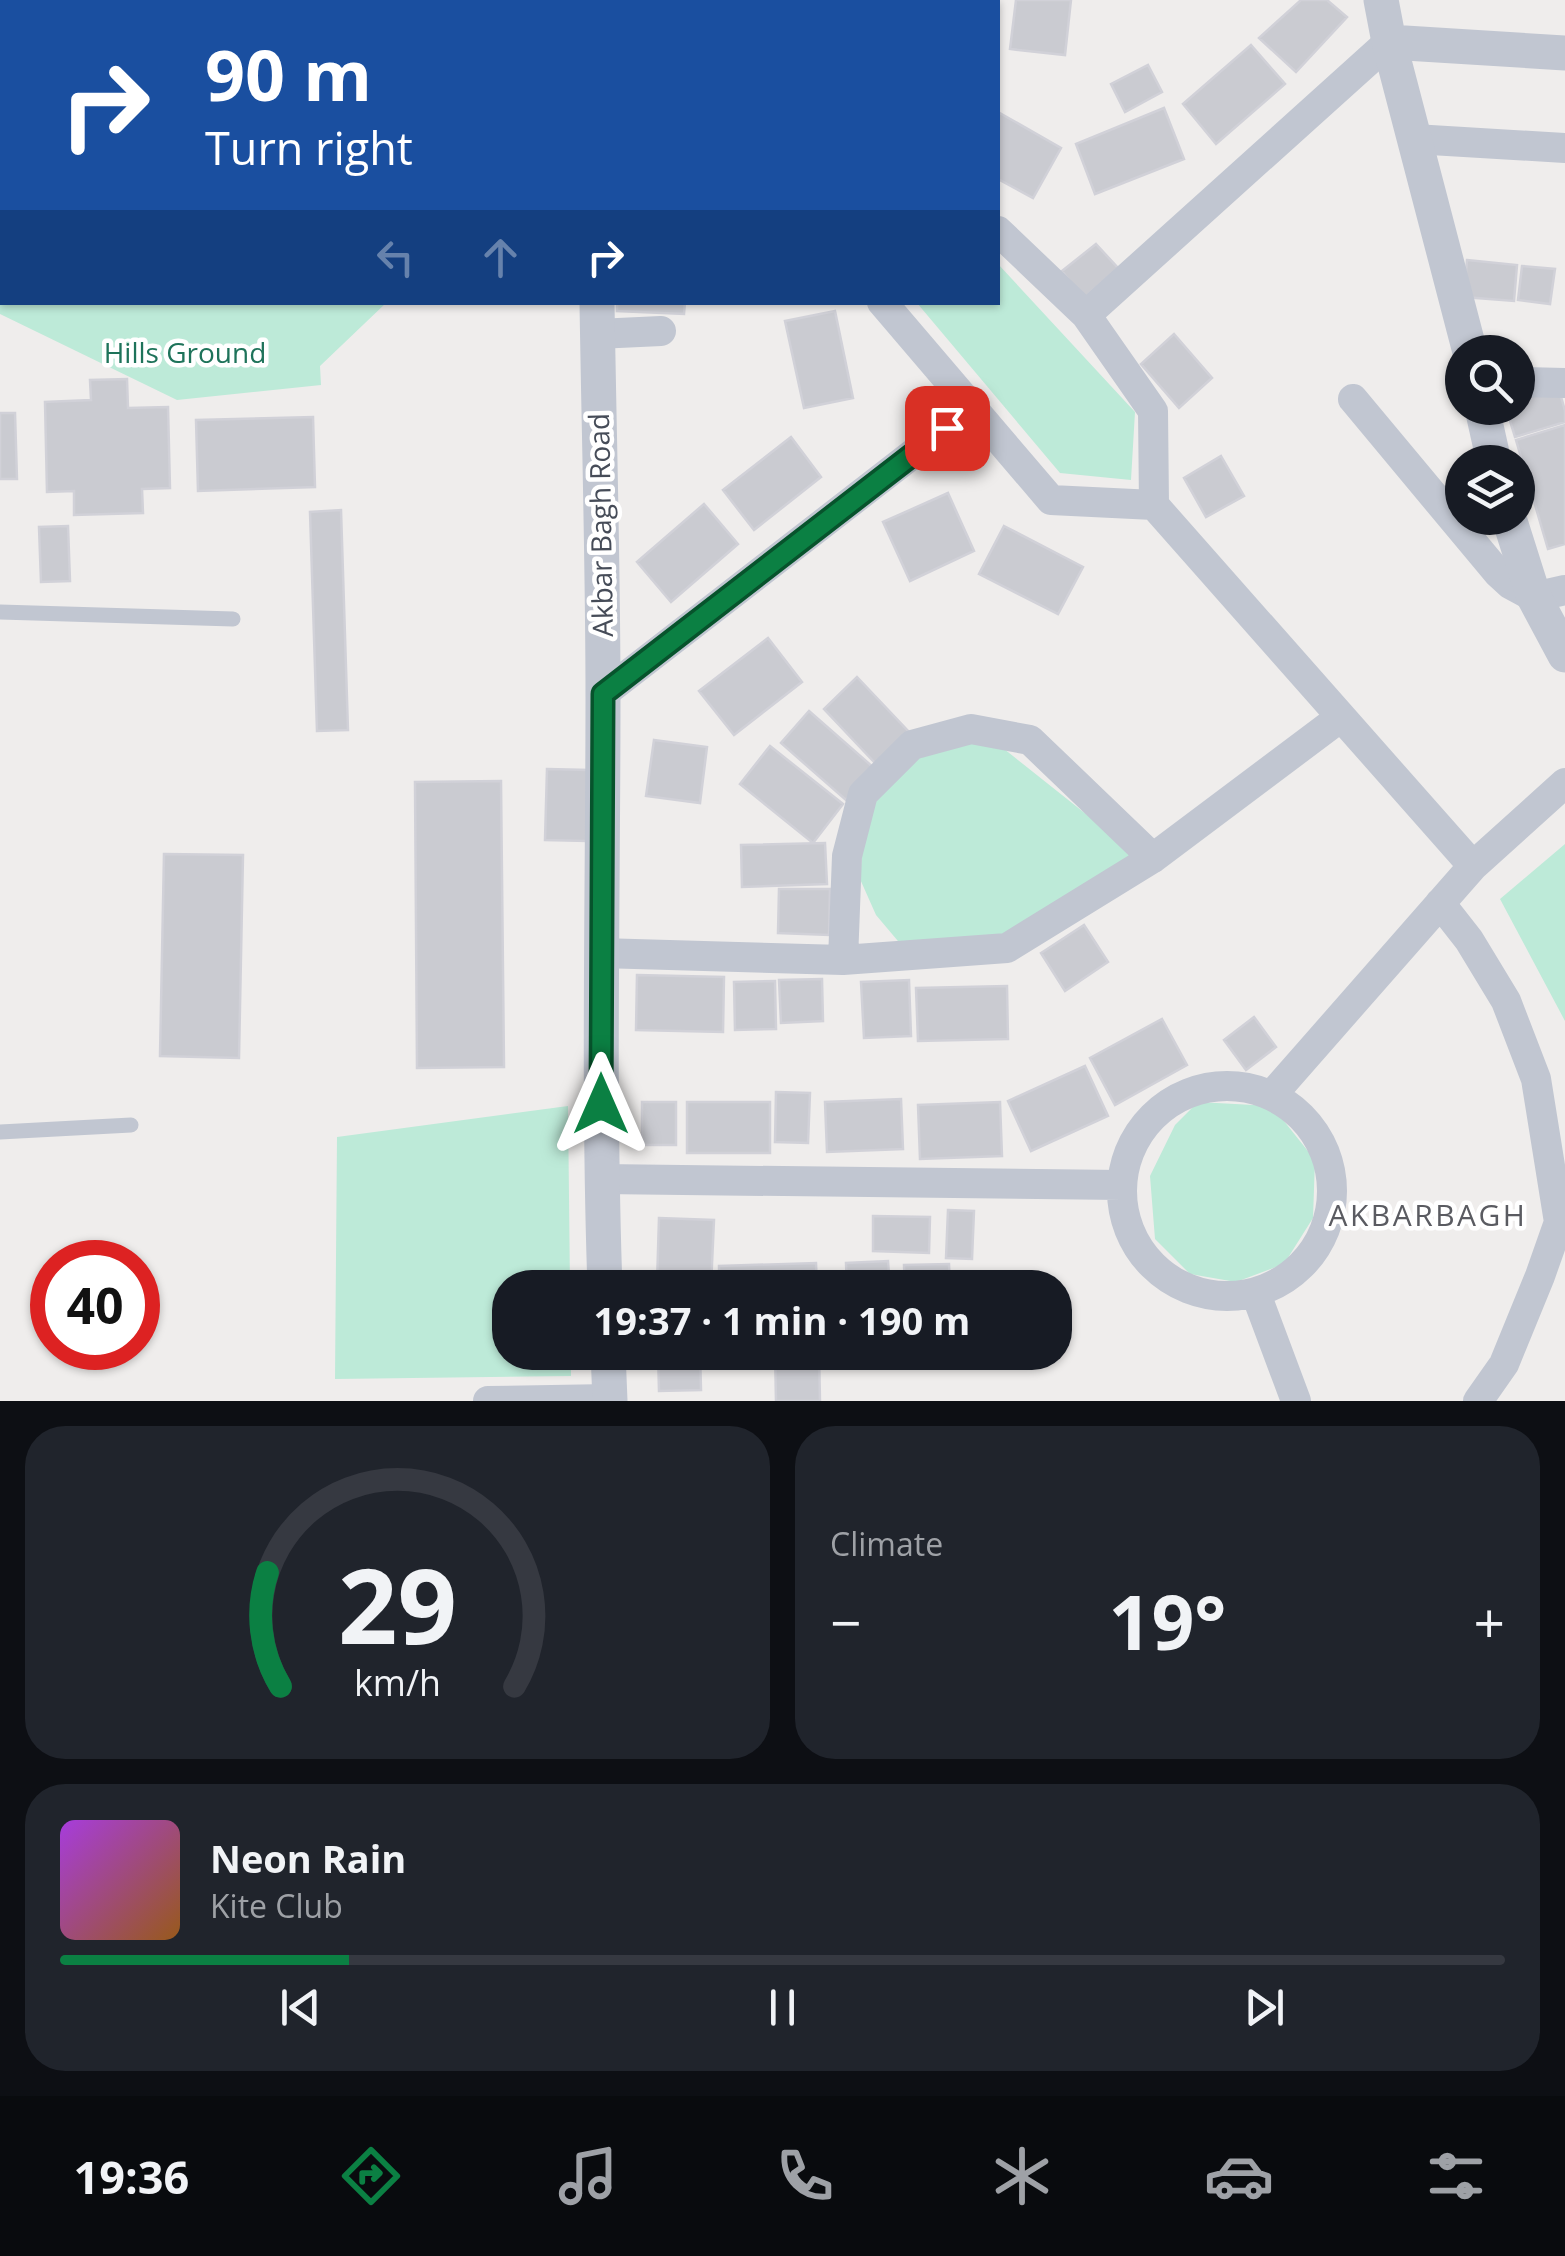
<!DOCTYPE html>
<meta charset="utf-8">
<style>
body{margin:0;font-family:"Open Sans",sans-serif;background:#20242c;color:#f1f3f6;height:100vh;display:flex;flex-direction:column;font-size:38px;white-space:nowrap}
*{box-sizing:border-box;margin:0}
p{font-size:32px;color:#9ea1a6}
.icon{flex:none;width:55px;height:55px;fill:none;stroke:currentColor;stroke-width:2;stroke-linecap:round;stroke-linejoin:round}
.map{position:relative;height:1401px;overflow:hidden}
.panel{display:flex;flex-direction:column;gap:25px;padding:25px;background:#0d0f14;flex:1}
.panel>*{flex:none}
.guide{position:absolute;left:0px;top:0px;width:1000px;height:305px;box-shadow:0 2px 8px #0004;background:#1a4fa0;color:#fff;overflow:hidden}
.tools{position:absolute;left:1445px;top:335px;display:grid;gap:20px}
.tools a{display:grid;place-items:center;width:90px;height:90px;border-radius:50%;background:#171b24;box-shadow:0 2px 8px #0004;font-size:50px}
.speed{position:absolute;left:30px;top:1240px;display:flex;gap:20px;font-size:50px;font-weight:700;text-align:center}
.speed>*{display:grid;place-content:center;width:130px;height:130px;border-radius:50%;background:#171b24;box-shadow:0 2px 8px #0004;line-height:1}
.speed .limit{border:15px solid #d22;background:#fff;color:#111}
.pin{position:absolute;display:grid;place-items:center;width:85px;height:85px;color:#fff;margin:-42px;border-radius:20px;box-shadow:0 5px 15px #0006}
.me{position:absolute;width:110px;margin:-55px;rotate:0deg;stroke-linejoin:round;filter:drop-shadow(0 0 8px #0008)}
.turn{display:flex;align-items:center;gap:35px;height:210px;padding:0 40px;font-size:45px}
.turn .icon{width:130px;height:130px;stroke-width:2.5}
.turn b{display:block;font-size:70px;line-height:85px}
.lanes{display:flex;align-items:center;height:95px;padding:0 40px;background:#0003;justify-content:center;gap:50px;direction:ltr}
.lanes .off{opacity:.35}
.big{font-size:75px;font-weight:700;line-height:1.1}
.panel .widget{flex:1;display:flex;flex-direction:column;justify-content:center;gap:15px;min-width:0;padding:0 35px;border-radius:40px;background:#20242c}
.panel .dial{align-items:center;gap:0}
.dial svg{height:260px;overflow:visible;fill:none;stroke:#363941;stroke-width:7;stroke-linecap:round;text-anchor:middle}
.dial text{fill:#f1f3f6;stroke:none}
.song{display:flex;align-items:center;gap:30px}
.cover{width:120px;height:120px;border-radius:15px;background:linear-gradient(135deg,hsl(280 70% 55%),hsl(30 70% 35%))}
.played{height:10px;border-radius:5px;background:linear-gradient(90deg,#0b8043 20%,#363941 20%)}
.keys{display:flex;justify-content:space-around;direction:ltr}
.heat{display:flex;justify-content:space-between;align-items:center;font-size:55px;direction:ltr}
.panel .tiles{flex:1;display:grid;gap:25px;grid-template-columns:1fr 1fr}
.widget:last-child{grid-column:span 2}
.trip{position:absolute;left:492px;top:1270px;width:580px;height:100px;border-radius:40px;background:#171b24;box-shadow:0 2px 8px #0004;font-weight:700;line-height:100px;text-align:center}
.tabs{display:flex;height:160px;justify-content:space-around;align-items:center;background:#090b0e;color:#9ea1a6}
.tabs .icon{width:70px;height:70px}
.tabs .on{color:#0b8043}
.tabs b{font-size:45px;color:#f1f3f6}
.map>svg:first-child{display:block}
.green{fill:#bdead8}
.building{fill:#cacbd1;stroke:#d1d1d8;stroke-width:2.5}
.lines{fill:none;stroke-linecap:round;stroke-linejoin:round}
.service{stroke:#c1c6d1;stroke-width:15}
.minor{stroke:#c1c6d1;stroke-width:30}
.tertiary{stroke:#c1c6d1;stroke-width:35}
.route-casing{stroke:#07532c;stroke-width:25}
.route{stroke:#0b8043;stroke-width:18}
.labels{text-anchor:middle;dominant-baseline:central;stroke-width:9;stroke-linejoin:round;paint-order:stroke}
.park-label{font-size:28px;fill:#1e735a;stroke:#fff}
.street-label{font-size:28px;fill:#464c58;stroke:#fff}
.neighbourhood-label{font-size:30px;letter-spacing:2.5px;fill:#5a5b61;stroke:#fff}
</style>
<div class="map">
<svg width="1565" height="1401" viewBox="0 0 1565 1401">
<rect width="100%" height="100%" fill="#efedec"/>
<path class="green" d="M 0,0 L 333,0 L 334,2 L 2,2 L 2,302 L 386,303 L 320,366 L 321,385 L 177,400 L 0,314 Z
M 998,264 L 1135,412 L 1131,480 L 1060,473 L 917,303 L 998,302 Z
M 984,733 L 1140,857 L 1003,942 L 903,947 L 876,915 L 860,879 L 865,816 L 893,778 L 926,746 Z
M 1565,844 L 1565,1021 L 1500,899 Z
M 1198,1102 L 1272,1106 L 1315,1160 L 1313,1218 L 1284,1264 L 1236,1282 L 1190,1274 L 1155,1239 L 1150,1176 L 1175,1125 Z
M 568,1106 L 570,1287 L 510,1288 L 510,1352 L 571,1353 L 571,1376 L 335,1379 L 337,1137 Z"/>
<path class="building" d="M 1016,0 L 1071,0 L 1065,55 L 1010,49 Z
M 1301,0 L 1327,0 L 1347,17 L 1296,72 L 1259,38 Z
M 1251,45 L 1285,84 L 1216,144 L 1183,104 Z
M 1148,65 L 1162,92 L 1125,112 L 1111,84 Z
M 1164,108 L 1184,159 L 1095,194 L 1076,144 Z
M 998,112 L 1061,148 L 1033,198 L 998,179 Z
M 1096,244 L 1118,268 L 1083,299 L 1062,271 Z
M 1467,260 L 1517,265 L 1514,301 L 1464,297 Z
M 1522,266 L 1555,269 L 1550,304 L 1518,300 Z
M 617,302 L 685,302 L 684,314 L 617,311 Z
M 835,311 L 853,398 L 804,408 L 785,321 Z
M 1174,334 L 1212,378 L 1179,408 L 1141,364 Z
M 127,379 L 128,408 L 168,407 L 170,488 L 142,489 L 143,513 L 74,515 L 74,491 L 47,492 L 45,402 L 91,400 L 90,380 Z
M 1558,386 L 1565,411 L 1565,422 L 1515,437 L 1506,408 L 1518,408 L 1518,398 Z
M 0,413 L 15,413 L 17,479 L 0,479 Z
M 313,417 L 315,487 L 198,491 L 196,420 Z
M 1565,425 L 1565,544 L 1548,549 L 1516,440 Z
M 791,437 L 821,477 L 754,530 L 723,490 Z
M 1221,456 L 1244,496 L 1206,517 L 1184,478 Z
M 948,493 L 974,551 L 910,581 L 883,522 Z
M 704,504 L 738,544 L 671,602 L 637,562 Z
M 341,510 L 348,730 L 317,731 L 310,512 Z
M 68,526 L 70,581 L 41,582 L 39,527 Z
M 1004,526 L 1083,567 L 1058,614 L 979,574 Z
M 768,638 L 802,682 L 734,735 L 699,691 Z
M 857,677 L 909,732 L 876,764 L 824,709 Z
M 809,711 L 874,768 L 846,800 L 781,743 Z
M 654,740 L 707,747 L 700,803 L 646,796 Z
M 770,746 L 843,804 L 813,843 L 740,784 Z
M 547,769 L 589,770 L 587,841 L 545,840 Z
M 501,781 L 504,1067 L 417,1068 L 415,782 Z
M 825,843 L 827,884 L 742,887 L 741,845 Z
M 164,854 L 243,855 L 239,1058 L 160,1056 Z
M 779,889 L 830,889 L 829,935 L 778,933 Z
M 1084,925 L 1108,962 L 1065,991 L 1041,953 Z
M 637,975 L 724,977 L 723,1032 L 636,1030 Z
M 822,979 L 823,1021 L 781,1023 L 779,980 Z
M 909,980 L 911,1036 L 864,1038 L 861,982 Z
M 775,981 L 776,1029 L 735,1030 L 734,982 Z
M 1007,986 L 1008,1039 L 918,1041 L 916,988 Z
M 1254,1017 L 1276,1047 L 1246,1070 L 1224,1040 Z
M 1162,1019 L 1187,1065 L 1115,1105 L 1090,1058 Z
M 1085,1066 L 1108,1116 L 1031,1151 L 1008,1101 Z
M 776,1092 L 810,1093 L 808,1143 L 775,1142 Z
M 901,1099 L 903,1149 L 827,1152 L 825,1102 Z
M 642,1102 L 676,1102 L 676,1145 L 642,1145 Z
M 687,1102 L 770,1102 L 770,1153 L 687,1153 Z
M 1000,1102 L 1002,1156 L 920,1159 L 918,1105 Z
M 948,1210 L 974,1211 L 972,1259 L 946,1258 Z
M 873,1216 L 930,1217 L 929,1253 L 873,1251 Z
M 659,1218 L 714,1220 L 711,1286 L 657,1284 Z
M 888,1261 L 890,1288 L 847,1288 L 846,1263 Z
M 816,1263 L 817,1288 L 719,1288 L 719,1266 Z
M 949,1264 L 950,1288 L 905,1288 L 904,1265 Z
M 658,1352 L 700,1352 L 701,1390 L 659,1391 Z
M 775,1352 L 819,1352 L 820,1401 L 776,1401 Z"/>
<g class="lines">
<path class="service" d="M 0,612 L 233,619
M 0,1132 L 131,1125"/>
<path class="minor" d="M 709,0 L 711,2
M 1414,139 L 1565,148
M 998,231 L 1086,315 L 1153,411 L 1154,505 L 1473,866
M 882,302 L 1051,500 L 1154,505
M 1086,315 L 1389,42
M 597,334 L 661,331
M 1518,382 L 1565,383
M 1353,399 L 1498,573 L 1510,584 L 1534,597 L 1565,590
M 603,694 L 972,408
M 1440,903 L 1469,940 L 1506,1001 L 1536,1079 L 1559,1222 L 1540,1276 L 1504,1364 L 1478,1401
M 600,953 L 843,960 L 1007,948 L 1153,858 L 1341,717
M 843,960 L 847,856 L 863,794 L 912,745 L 971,729 L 1030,740 L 1153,858
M1122 1191a105 105 0 1 1 210 0a105 105 0 1 1-210 0Z
M 1272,1095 L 1473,866 L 1565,783
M 601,1179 L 1121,1185
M 1256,1294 L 1296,1401
M 488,1401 L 610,1399"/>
<path class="tertiary" d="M 591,0 L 592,2
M 1381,0 L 1389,42 L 1470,352
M 1389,42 L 1565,53
M 597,302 C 599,434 603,565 603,697 C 603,894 598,1090 605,1288
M 1482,408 L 1494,462
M 1509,518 L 1534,597 L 1565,655
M 608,1352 L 610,1401"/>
</g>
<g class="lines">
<defs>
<path id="route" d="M 601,1104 L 603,694 L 947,428"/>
</defs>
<use href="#route" class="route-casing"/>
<use href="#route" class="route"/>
</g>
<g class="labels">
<g class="park-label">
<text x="185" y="352">Hills Ground</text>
</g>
<g class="street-label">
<text transform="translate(600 525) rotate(-91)">Akbar Bagh Road</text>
</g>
<g class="neighbourhood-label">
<text x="1428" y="1214">AKBARBAGH</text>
</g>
</g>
</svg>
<div class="tools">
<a><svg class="icon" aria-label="search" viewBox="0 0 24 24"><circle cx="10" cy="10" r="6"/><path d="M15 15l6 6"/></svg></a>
<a><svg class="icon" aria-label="layers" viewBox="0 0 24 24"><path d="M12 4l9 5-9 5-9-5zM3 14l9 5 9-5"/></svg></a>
</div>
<div class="speed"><div class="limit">40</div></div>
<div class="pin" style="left:947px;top:428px;background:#d93025"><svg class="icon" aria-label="arrive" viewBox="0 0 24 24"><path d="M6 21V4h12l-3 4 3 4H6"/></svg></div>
<svg class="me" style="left:601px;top:1104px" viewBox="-20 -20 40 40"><path d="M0-17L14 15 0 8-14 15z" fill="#0b8043" stroke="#fff" stroke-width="4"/></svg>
<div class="trip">19:37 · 1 min · 190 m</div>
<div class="guide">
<div class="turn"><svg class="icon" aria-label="right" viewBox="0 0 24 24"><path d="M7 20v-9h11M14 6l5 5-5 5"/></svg><div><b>90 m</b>Turn right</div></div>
<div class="lanes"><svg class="icon off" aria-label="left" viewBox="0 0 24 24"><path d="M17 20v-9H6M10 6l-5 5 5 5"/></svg><svg class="icon off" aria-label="ahead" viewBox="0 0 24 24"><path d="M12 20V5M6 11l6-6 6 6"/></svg><svg class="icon" aria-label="right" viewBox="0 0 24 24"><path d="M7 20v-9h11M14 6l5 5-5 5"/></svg></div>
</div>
</div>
<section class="panel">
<div class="tiles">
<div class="widget dial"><svg viewBox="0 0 100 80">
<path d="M14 69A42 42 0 1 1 86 69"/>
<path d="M14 69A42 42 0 0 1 10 34" stroke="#0b8043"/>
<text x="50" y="56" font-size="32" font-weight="700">29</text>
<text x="50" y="72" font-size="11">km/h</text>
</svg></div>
<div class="widget"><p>Climate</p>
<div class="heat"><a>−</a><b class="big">19°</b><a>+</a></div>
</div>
<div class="widget">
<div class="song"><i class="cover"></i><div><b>Neon Rain</b><p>Kite Club</p></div></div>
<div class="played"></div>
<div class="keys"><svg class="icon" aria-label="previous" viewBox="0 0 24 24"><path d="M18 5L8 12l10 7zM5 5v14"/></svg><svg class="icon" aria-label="pause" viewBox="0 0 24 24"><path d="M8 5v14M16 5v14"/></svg><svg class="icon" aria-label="next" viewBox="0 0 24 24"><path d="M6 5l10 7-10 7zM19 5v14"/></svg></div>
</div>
</div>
</section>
<nav class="tabs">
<b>19:36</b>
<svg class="icon on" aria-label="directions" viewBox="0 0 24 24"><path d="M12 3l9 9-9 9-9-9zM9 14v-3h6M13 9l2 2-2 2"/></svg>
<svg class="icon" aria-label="music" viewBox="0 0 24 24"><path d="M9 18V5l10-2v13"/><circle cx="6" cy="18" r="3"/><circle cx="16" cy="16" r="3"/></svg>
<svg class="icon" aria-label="phone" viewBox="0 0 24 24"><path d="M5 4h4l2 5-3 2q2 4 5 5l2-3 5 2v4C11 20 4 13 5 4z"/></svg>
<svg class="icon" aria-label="climate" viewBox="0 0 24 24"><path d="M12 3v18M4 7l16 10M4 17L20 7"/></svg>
<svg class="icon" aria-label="car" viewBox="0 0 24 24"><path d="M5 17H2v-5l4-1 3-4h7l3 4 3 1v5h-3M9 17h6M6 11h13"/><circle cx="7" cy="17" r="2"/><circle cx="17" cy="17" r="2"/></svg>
<svg class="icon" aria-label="filters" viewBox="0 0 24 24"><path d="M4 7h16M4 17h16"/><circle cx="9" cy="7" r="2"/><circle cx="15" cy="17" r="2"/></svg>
</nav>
